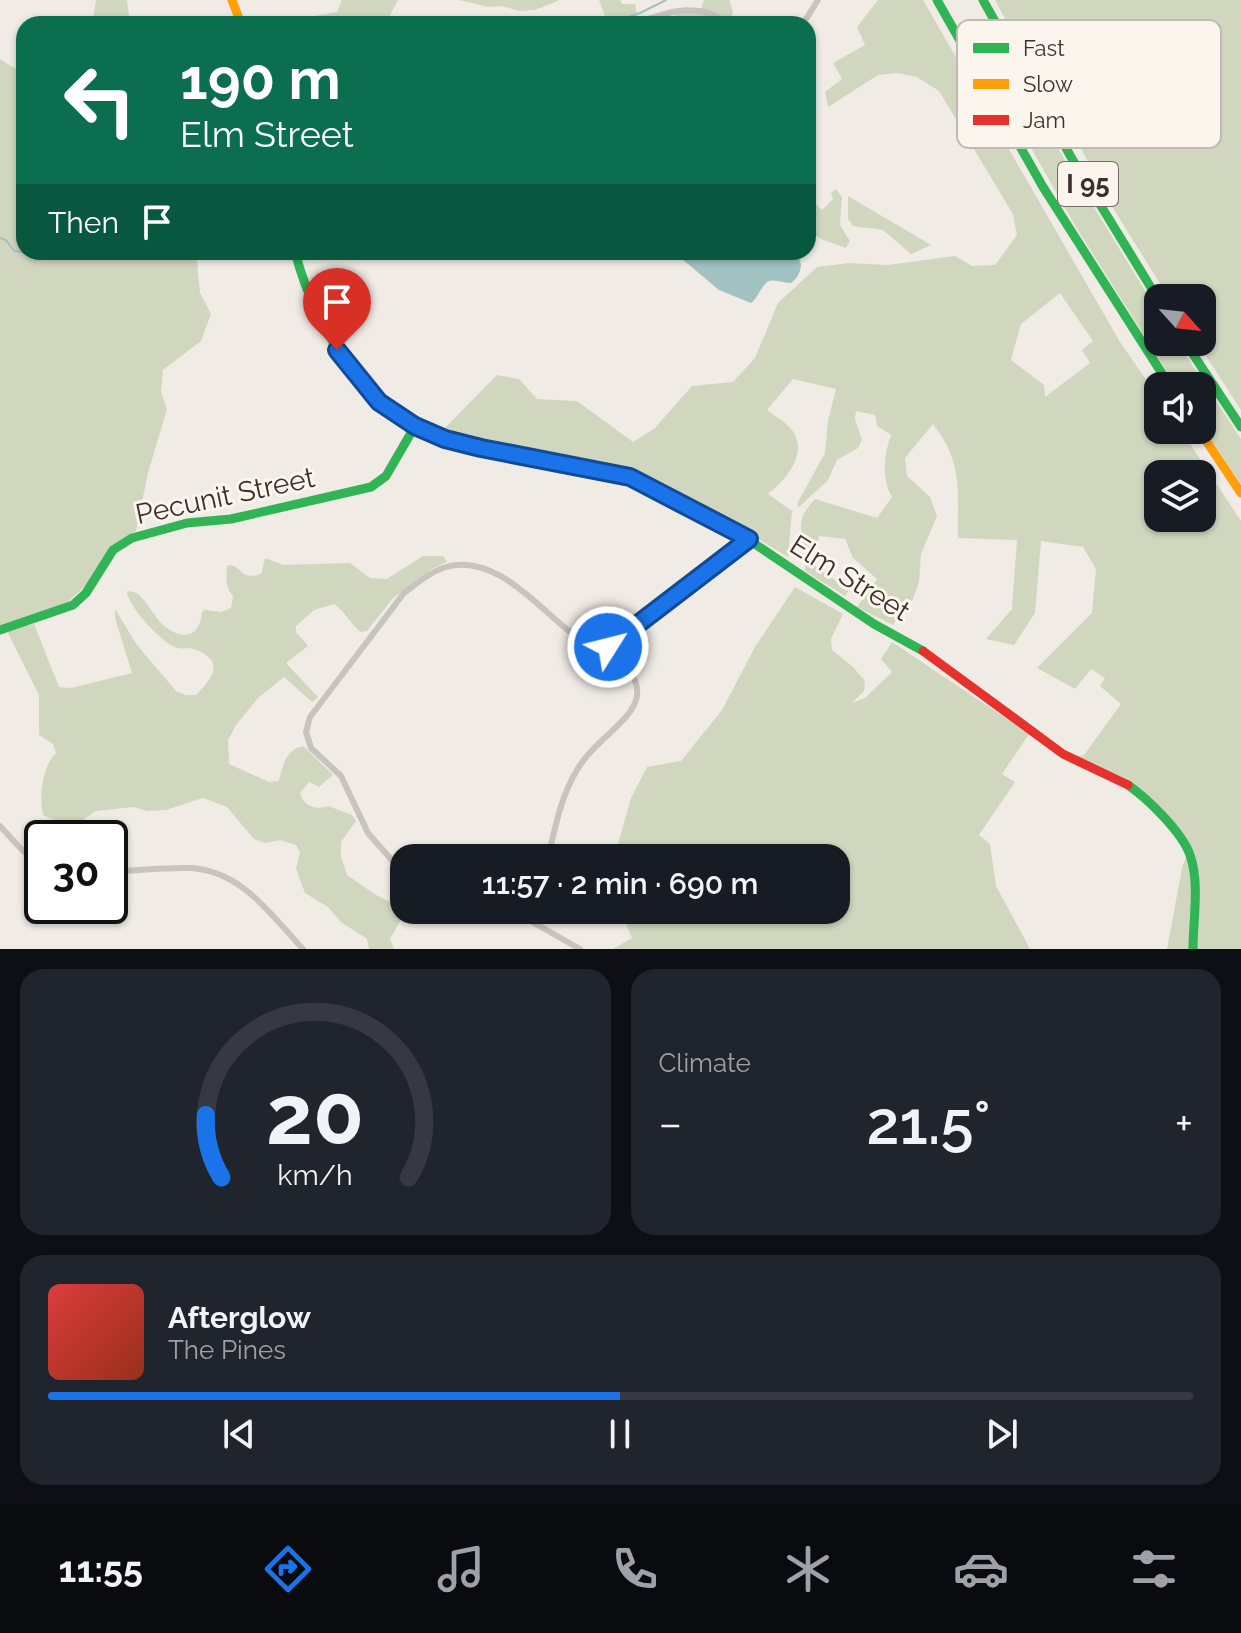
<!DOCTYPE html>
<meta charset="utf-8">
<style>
body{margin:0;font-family:Raleway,sans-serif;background:#20242c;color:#f1f3f6;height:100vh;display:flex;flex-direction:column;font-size:30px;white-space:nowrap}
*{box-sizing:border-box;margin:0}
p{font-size:26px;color:#9ea1a6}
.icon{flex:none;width:44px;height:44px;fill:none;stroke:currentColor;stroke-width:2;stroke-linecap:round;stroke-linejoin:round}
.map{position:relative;height:949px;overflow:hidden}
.side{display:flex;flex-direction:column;gap:20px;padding:20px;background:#0d0f14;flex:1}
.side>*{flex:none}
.hud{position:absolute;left:16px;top:16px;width:800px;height:244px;border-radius:24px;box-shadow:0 2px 6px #0004;background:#0b6e4f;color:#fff;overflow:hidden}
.needle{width:52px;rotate:117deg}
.controls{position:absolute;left:1144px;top:284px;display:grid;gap:16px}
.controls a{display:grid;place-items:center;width:72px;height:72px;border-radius:16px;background:#171b24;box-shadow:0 2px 6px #0004;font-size:40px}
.speed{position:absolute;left:24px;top:820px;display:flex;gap:16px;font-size:40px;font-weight:700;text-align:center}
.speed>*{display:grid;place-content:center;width:104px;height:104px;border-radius:50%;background:#171b24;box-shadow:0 2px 6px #0004;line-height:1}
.speed .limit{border:4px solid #111;border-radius:12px;background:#fff;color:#111}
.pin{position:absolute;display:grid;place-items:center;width:68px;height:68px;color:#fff;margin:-82px -34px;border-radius:50% 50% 50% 0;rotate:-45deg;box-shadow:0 0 8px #0007}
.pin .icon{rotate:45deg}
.me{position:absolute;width:88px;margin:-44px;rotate:54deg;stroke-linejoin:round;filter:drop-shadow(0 0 6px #0008)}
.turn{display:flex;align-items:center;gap:28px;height:168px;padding:0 32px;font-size:36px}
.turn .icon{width:104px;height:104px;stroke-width:2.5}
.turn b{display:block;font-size:56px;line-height:68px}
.then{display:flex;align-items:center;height:76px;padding:0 32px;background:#0003;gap:16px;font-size:30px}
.big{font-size:60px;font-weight:600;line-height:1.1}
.side .widget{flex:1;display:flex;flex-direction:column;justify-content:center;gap:12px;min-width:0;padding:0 28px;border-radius:24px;background:#20242c}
.side .dial{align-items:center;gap:0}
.dial svg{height:208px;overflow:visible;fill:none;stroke:#363941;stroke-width:7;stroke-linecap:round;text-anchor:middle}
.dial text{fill:#f1f3f6;stroke:none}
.song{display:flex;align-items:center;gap:24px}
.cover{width:96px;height:96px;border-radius:12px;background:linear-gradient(135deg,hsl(0 70% 55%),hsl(10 70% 35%))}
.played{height:8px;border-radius:4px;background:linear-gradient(90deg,#1a73e8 50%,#363941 50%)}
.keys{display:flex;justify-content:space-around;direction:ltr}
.heat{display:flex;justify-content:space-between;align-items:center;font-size:44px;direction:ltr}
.side .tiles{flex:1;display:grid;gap:20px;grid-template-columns:1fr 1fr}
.widget:last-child{grid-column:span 2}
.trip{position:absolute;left:390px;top:844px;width:460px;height:80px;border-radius:24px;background:#171b24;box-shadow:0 2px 6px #0004;font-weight:600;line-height:80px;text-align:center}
.tabs{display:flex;height:128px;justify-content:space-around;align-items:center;background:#090b0e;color:#9ea1a6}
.tabs .icon{width:56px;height:56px}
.tabs .selected{color:#1a73e8}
.tabs b{font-size:36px;color:#f1f3f6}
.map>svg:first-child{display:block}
.green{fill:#d1d6bf;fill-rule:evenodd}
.water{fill:#a1c2c1}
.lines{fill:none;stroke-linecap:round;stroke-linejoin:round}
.stream{stroke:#a1c2c1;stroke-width:2}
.street{stroke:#c9c3be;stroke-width:6}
.fast{stroke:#30b455;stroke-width:9}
.slow{stroke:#ff9f0a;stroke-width:9}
.jam{stroke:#e5322d;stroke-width:9}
.route-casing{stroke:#114b97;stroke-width:20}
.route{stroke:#1a73e8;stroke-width:14}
.labels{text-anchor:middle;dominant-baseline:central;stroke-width:6;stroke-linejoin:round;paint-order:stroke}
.shield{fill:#fbf5ee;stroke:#756b66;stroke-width:2}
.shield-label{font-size:26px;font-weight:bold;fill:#3b302b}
.street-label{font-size:28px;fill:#3b302b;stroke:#fbf5ee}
.key{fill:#fbf5ee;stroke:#c1bab4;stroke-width:2}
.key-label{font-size:22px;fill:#3b302b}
</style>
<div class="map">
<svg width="1241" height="949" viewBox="0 0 1241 949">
<rect width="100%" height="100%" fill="#f0ebe5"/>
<path class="green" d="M 96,0 L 127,0 L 130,24 L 92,24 Z
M 342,0 L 398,0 L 387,21 L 382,24 L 297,24 L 310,17 L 337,12 Z
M 459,0 L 560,0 L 535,10 L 519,11 L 502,6 L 489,7 Z
M 599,0 L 620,0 L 622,4 L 635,4 L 637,17 L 617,24 L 608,24 Z
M 704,0 L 729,0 L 733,11 L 731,19 L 716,24 L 704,21 L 661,24 L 679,13 L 700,11 Z
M 878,0 L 923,0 L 1120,342 L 1158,397 L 1158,430 L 1181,430 L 1241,521 L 1241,949 L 1167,949 L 1182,868 L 1190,846 C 1157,796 1130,777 1074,757 L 1084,755 L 1121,704 L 1100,686 L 1105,678 L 1091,669 L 1075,689 L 1037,668 L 1092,613 L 1096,569 L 1083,547 L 1041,541 L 1035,613 L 1014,645 L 986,639 L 1012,609 L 1017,540 L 958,538 C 957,490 964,464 933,424 L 905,458 L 907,476 L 930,497 L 937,516 L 921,554 L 919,582 L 913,599 L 893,625 L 857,607 L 877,579 L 853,558 L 845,539 L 819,536 L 814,565 L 849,590 L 845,596 L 805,571 C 807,554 797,531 803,516 C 805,510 811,504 815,499 L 877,518 L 892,497 C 881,478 884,455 891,435 L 877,426 L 875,415 L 856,411 L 855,419 L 862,440 L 858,448 L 837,460 L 828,480 L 799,507 L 797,504 L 825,453 L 828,421 L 836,389 L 793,379 L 767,410 C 775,416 791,425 795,435 C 806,458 784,481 768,494 L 792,511 L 788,557 L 729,521 L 621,466 L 442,431 L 497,375 L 519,379 L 537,399 L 577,401 L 633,442 L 655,428 L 692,386 L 733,382 L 755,358 L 778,303 L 817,267 L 849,263 L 888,265 L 955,256 L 972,266 L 995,265 L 1017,235 L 1013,214 L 939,91 L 917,77 L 898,73 L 878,75 L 828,107 L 825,92 L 842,79 L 833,63 L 865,45 L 857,27 ZM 1060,293 L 1093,341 L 1082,350 L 1090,363 L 1045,397 L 1044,385 L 1011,360 L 1021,324 ZM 1158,474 L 1202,474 L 1202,518 L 1158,518 Z
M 995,0 L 1241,0 L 1241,410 L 1197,342 L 1202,342 L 1202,298 L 1169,298 L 1103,192 L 1081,148 L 1050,102 Z
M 0,59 L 24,74 L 24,252 L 196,252 L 200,293 L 211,314 L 201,341 L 163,370 L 161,392 L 167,409 L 148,473 L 136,531 L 109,548 L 87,584 L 68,602 L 0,625 Z
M 1014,82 L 1018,83 L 1158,312 L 1158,342 L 1177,342 L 1241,439 L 1241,484 L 1202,426 L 1202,386 L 1176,386 L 1076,227 L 1002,97 L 1004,90 Z
M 836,189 L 842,197 L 840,225 L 850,241 L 846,248 L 821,239 L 808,230 L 808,197 L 822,210 L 833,199 L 831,193 Z
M 848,196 L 931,245 L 911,254 L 883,230 L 853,226 L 848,219 Z
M 423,556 L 443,556 L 447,562 L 432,569 L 393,598 L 367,631 L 361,632 C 350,624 345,611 334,604 L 314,610 L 296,626 L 296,632 L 308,646 L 286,663 L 318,697 L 312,702 L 284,677 L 258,698 L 236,725 L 228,740 L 229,764 L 269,782 L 279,781 C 282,767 286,749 303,746 L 333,775 L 319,787 L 309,782 L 300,793 C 304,807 316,810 328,806 L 352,815 L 356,821 L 341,842 L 341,856 L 347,875 L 376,895 L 397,905 L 404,904 L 405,912 L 390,939 L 394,949 L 369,949 L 367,939 L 341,922 L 328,907 L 305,893 L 296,869 L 300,852 L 296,845 L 280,840 L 265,843 L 254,839 L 227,807 L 203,798 L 166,810 L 147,811 L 134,807 L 96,811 L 71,828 L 43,815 C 39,796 42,767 56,753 L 53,744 L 39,735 L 39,695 L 8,633 L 12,629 L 34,624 L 59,687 L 71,688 L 132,673 L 115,618 L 115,609 L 137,645 L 176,691 L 185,695 L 196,695 C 214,677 225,660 194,649 C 188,647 181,650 175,647 C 161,642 127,605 127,591 C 133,592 134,591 139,595 C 148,603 154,616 163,625 C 182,641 200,638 202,612 L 205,610 L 221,612 L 231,608 L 233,596 C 225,587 226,577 227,566 L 231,565 C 245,570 241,580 261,574 L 265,558 L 283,565 L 350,563 L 370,578 L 387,579 Z
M 795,587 L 843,614 L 831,639 L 832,650 L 853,667 L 865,681 L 864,691 L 852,703 L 865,698 L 892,672 L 881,659 L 892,642 L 1029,734 L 1002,774 L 1015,782 L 979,835 L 990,844 L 996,886 L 1030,949 L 613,949 L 632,938 L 626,924 L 613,919 L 607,910 L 836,910 L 836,858 L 614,858 L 631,798 L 647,767 L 681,761 L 722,710 L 755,647 Z"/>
<path class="water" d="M 684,252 L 779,252 L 799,258 C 804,267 798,278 791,283 C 784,283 775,279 769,281 C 762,284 758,298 751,303 L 719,290 L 682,259 Z"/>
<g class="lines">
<path class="stream" d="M 308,24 L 345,21 L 361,24
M 607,24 L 640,13 L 666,0
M 0,238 L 6,240 L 14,251 L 24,252"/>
<path class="street" d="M 633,24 C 669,12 698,0 729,24
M 803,24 L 818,0
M 0,826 L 23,851 L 42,863
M 548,858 C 555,828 561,796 577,770 C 604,723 678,707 608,647
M 110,871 C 137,871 164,867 191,868 C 242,871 271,915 303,949
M 404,874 L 368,833 L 341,776 L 311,748 L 306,732 L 310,717 L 404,593 C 417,583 430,572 446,567 C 494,553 536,605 569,631 C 581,640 592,649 608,647 L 749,539
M 451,910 L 490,920 L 529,920 L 580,949"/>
<path class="fast" d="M 937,0 L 1043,187 L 1170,386
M 983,0 L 1071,157 L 1158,299
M 295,252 C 306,293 321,328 347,362 C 359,380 373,401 391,413 C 456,458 546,462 621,474 L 637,480 L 743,536 L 874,624 L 923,651
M 1185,342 L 1241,427
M 0,630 L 73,605 L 86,593 L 113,550 L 132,538 L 187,523 L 231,519 L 371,487 L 386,476 L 415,426
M 1128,785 C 1148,799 1182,832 1190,855 C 1200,883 1193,920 1193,949"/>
<path class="slow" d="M 232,0 L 241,24
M 1199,430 L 1241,493"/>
<path class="jam" d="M 923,651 L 1063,754 L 1128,785"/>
</g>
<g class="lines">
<defs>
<path id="route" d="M 337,350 L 379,402 L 415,426 L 445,439 L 481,448 L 630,477 L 749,539 L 608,647"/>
</defs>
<use href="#route" class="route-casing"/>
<use href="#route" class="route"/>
</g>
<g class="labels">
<rect class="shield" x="1058" y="162" width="60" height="44" rx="6"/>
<g class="shield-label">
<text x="1088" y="184">I 95</text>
</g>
<g class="street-label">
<text transform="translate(225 496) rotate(-12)">Pecunit Street</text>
<text transform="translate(850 578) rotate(32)">Elm Street</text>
</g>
</g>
<rect x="957" y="20" width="264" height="128" rx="12" class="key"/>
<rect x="973" y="43" width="36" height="10" fill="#30b455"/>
<rect x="973" y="79" width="36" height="10" fill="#ff9f0a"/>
<rect x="973" y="115" width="36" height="10" fill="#e5322d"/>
<g class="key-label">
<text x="1023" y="56">Fast</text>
<text x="1023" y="92">Slow</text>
<text x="1023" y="128">Jam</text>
</g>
</svg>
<div class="controls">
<a><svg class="needle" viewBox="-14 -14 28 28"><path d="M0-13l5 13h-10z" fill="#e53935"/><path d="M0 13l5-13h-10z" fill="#9ea1a6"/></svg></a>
<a><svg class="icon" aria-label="sound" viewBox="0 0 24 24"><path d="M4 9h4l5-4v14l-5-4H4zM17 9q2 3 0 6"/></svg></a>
<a><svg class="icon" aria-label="layers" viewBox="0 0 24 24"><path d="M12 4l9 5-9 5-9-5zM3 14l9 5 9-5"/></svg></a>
</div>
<div class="speed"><div class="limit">30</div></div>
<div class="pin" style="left:337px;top:350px;background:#d93025"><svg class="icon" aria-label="arrive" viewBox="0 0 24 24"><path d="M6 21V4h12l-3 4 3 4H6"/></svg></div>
<svg class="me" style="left:608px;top:647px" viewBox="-20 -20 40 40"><circle r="17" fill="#1a73e8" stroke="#fff" stroke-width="3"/><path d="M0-11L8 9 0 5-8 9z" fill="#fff"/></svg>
<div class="trip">11:57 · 2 min · 690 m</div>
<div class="hud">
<div class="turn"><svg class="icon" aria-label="left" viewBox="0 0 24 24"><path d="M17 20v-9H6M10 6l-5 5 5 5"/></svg><div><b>190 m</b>Elm Street</div></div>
<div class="then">Then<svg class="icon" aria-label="arrive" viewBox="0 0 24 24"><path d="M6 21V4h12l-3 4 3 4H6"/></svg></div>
</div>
</div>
<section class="side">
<div class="tiles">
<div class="widget dial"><svg viewBox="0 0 100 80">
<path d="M14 69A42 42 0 1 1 86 69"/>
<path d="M14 69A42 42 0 0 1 8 45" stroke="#1a73e8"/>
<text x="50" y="56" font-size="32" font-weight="700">20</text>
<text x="50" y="72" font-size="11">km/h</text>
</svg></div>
<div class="widget"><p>Climate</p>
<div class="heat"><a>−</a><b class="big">21.5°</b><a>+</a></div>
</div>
<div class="widget">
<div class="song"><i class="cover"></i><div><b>Afterglow</b><p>The Pines</p></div></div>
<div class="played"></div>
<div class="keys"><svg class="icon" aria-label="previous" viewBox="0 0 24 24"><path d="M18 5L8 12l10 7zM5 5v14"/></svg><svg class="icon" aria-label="pause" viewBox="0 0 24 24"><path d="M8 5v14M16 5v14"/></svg><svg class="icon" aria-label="next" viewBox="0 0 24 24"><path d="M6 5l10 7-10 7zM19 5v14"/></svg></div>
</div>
</div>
</section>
<nav class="tabs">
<b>11:55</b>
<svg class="icon selected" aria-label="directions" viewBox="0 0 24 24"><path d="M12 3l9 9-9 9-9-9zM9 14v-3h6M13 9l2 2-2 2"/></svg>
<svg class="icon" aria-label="music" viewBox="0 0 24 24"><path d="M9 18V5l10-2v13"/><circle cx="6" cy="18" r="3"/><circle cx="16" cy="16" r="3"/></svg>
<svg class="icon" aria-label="phone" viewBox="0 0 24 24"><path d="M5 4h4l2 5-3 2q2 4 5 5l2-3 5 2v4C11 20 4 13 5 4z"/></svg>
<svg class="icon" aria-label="climate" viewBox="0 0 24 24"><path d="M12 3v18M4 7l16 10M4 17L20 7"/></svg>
<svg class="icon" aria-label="car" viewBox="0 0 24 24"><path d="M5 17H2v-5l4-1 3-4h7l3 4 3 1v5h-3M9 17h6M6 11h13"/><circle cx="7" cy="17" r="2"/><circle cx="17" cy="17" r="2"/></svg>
<svg class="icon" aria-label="filters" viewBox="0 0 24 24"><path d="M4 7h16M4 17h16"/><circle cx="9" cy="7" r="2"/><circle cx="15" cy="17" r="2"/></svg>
</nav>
